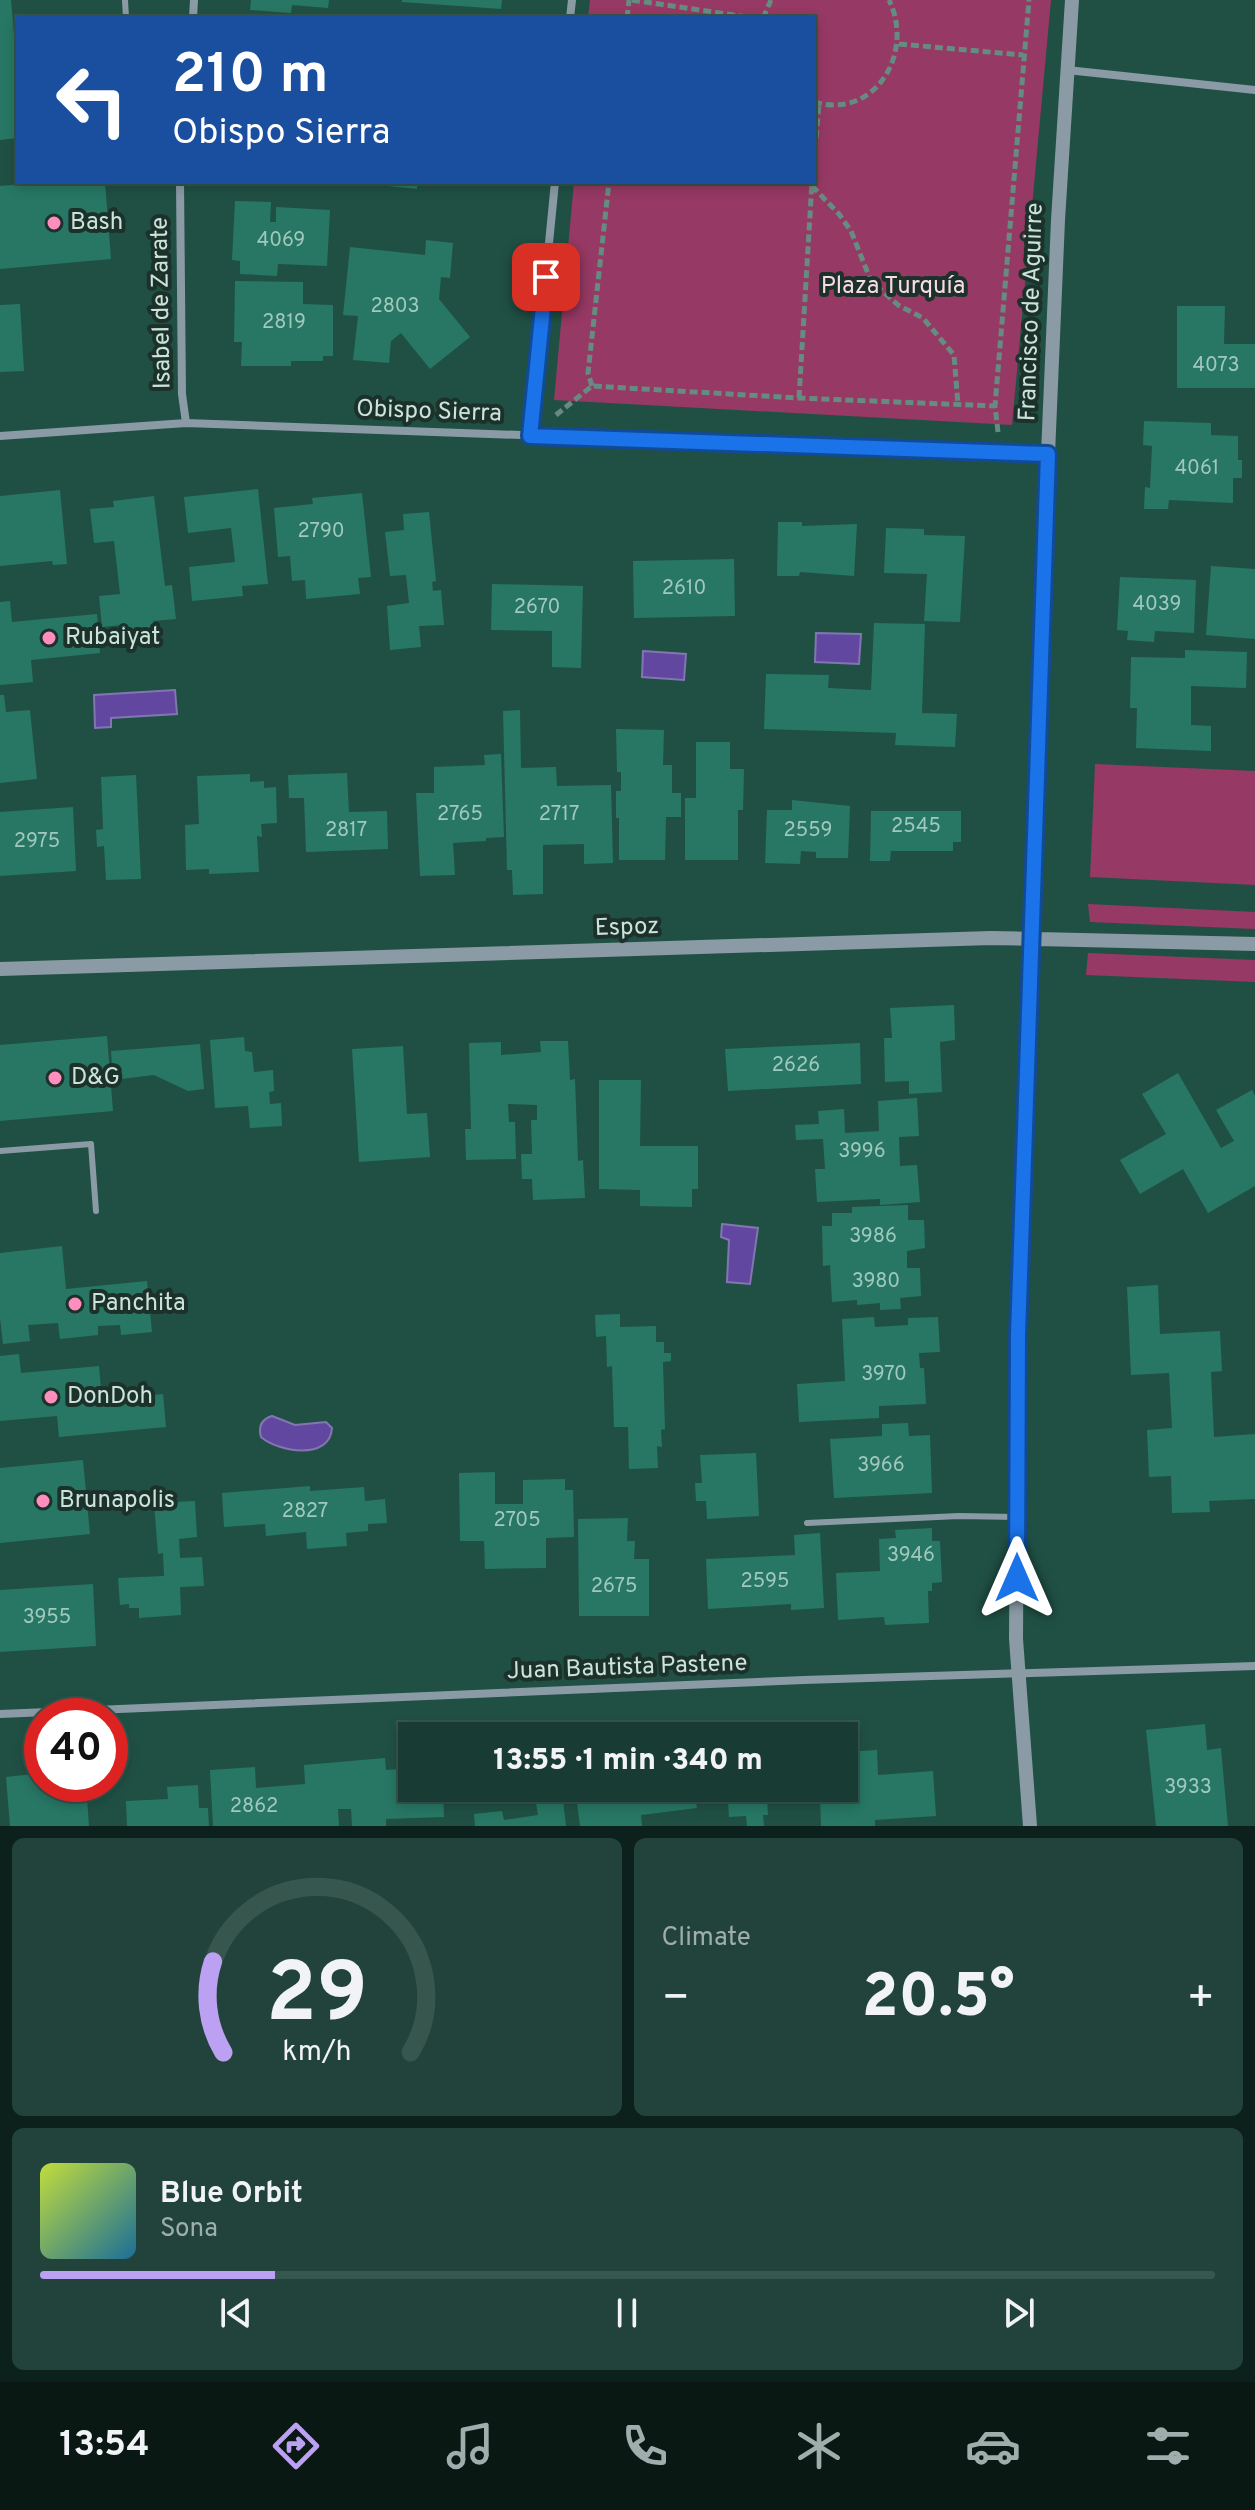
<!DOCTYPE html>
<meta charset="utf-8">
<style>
body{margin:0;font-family:Overpass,sans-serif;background:#21433b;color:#f1f3f6;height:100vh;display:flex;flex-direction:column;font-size:30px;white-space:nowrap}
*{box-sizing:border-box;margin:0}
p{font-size:26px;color:#9fadac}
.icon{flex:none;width:44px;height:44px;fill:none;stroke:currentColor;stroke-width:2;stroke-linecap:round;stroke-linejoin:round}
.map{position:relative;height:1826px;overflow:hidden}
.side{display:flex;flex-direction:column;gap:12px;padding:12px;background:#0d211c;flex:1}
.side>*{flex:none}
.guide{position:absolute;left:16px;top:16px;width:800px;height:168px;border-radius:0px;box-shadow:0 4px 12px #0003,0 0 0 2px #36564e;background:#1a4fa0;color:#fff;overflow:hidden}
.speed{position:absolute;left:24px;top:1698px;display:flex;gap:16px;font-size:40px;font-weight:700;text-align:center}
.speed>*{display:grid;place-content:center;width:104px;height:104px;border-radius:50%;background:#183c33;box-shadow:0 4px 12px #0003,0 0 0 2px #36564e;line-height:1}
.speed .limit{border:12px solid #d22;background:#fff;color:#111}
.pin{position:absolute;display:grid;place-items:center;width:68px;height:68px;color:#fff;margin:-34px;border-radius:16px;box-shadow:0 4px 12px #0006}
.me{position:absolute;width:88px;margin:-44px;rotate:0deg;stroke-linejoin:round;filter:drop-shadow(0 0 6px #0008)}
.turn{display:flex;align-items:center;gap:28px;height:168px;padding:0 24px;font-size:36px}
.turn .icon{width:104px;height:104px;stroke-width:2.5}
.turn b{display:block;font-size:56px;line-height:68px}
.big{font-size:60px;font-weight:800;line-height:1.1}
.side .card{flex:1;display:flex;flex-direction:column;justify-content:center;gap:12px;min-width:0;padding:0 28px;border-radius:12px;background:#21433b}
.side .dial{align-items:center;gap:0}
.dial svg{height:208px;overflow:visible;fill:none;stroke:#36564e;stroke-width:7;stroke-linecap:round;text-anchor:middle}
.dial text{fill:#f1f3f6;stroke:none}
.song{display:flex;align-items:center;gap:24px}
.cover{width:96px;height:96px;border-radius:12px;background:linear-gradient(135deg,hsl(70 70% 55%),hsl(200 70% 35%))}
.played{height:8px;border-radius:4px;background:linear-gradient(90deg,#bca0f2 20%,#36564e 20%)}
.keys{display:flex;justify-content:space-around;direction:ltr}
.heat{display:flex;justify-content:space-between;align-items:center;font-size:44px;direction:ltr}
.side .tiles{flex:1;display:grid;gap:12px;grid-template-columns:1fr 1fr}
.card:last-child{grid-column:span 2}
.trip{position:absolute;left:398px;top:1722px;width:460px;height:80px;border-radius:0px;background:#183c33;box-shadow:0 4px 12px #0003,0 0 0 2px #36564e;font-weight:800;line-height:80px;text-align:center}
.dock{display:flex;height:128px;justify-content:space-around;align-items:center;background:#0a1814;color:#9fadac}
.dock .icon{width:56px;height:56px}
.dock .current{color:#bca0f2}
.dock b{font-size:36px;color:#f1f3f6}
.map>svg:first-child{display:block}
.green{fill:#963964}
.water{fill:#6247a0;stroke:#8176b2;stroke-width:2}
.building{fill:#277764}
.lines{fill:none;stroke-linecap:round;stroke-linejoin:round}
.path{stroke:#668c82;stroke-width:5;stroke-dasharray:8 4;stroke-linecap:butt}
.service{stroke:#8a9ba6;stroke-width:6}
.minor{stroke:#8a9ba6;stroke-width:8}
.tertiary{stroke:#8a9ba6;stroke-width:14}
.route-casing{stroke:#114b97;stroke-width:20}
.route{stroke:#1a73e8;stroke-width:14}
.poi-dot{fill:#fe8ebd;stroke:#1d312b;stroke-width:3}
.labels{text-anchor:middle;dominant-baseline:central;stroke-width:8;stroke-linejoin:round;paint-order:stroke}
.number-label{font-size:20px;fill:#a1c8bd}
.poi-label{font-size:24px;fill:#cae3db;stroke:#1d312b;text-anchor:start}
.park-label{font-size:24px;fill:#f8dbe5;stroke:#1d312b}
.street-label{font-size:24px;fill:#cae3db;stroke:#1d312b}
</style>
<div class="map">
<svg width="1255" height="1826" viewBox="0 0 1255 1826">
<rect width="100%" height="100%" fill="#205044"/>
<path class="green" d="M 590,0 L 1051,0 L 1012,425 L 554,400 L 574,182 L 814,182 L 814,18 L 588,18 Z
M 1095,764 L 1255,771 L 1255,885 L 1090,877 Z
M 1088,904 L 1255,912 L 1255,929 L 1090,922 Z
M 1088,953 L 1255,960 L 1255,982 L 1086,975 Z"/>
<path class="water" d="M 816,633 L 861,634 L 859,664 L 815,662 Z
M 643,651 L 686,654 L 684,680 L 642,677 Z
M 175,690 L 177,714 L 111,718 L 111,727 L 95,728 L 94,695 Z
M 722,1224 L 758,1228 L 750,1284 L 727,1282 L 729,1240 L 721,1237 Z
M 272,1416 L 295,1425 L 326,1422 L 332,1428 C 330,1461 278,1452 261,1437 C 258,1426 262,1419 272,1416 Z"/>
<path class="building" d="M 0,0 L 11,0 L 18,81 L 18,138 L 0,140 Z
M 251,0 L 329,0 L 328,8 L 292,5 L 291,13 L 250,10 Z
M 402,0 L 502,0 L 501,9 L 402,2 Z
M 47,182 L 105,182 L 111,259 L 0,269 L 0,186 Z
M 368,182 L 417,182 L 417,189 L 368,184 Z
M 235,201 L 271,202 L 270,222 L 276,222 L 276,207 L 330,210 L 327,266 L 278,264 L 277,276 L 240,274 L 240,261 L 232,260 Z
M 426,240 L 453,243 L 450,278 L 441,277 L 439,299 L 470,337 L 430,369 L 401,333 L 391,341 L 389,363 L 353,360 L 358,316 L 343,315 L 350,247 L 425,255 Z
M 235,281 L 303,282 L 303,304 L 333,305 L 333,356 L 323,356 L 323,361 L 291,361 L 291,366 L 241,366 L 242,342 L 234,342 Z
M 20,304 L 24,371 L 0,372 L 0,305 Z
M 1177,306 L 1225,306 L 1224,344 L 1255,344 L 1255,388 L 1177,388 Z
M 1144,421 L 1211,423 L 1211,435 L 1238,436 L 1238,460 L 1242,460 L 1242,478 L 1233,478 L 1233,503 L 1169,500 L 1168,509 L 1144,509 L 1145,487 L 1150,488 L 1152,446 L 1143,445 Z
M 258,489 L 268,584 L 242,586 L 243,596 L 192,601 L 189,567 L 235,562 L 231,528 L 188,533 L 184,497 Z
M 60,490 L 67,564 L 53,565 L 52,561 L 0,566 L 0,496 Z
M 362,493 L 371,577 L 358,578 L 360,594 L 306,599 L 305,580 L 292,581 L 290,556 L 278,557 L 274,508 L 313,504 L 312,498 Z
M 154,496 L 165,586 L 172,585 L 176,619 L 153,621 L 154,628 L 124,632 L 122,625 L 102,627 L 99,596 L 120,594 L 114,541 L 94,543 L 90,509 L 114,507 L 113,501 Z
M 429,512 L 436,581 L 432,582 L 433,591 L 441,590 L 444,625 L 419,626 L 421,647 L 390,650 L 387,606 L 409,603 L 406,575 L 390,576 L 385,532 L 404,530 L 403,514 Z
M 778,522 L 802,522 L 802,526 L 857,524 L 854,576 L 800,572 L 799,576 L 777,576 Z
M 886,528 L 924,529 L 924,535 L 965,536 L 960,622 L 924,621 L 927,574 L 884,573 Z
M 734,559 L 735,616 L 634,618 L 633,561 Z
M 1211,566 L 1255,569 L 1255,639 L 1206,635 Z
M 1120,577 L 1196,580 L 1194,633 L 1155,631 L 1154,642 L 1127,640 L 1128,631 L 1117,630 Z
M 492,584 L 583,586 L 581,668 L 552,667 L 552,631 L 491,630 Z
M 10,601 L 12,622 L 97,614 L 100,653 L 31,660 L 33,682 L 0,685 L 0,602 Z
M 874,623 L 925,624 L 922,713 L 957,714 L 955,747 L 895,745 L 896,733 L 764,729 L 766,674 L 829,675 L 828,688 L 871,690 Z
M 1185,650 L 1247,652 L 1246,688 L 1191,686 L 1191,725 L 1211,726 L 1211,751 L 1136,748 L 1137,708 L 1130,708 L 1131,657 L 1185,658 Z
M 0,695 L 4,695 L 6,712 L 30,710 L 37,779 L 0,783 Z
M 520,710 L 521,768 L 556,767 L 557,786 L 611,785 L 613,863 L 584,864 L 584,844 L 543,845 L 543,894 L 513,895 L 512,870 L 507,870 L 503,711 Z
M 616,729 L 664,730 L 663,765 L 672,765 L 672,793 L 681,793 L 681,817 L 666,817 L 665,860 L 619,860 L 619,818 L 616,818 L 616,791 L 621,791 L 621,772 L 617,772 Z
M 696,742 L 730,742 L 730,769 L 744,769 L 743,810 L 738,810 L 738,860 L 685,860 L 685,798 L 696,798 Z
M 501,754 L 504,837 L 486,838 L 486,841 L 453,843 L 455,875 L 420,876 L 416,793 L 434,793 L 434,767 L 485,765 L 484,755 Z
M 347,773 L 349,812 L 387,811 L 388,849 L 306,852 L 304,798 L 289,798 L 288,775 Z
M 250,774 L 250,782 L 264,781 L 264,788 L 276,787 L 277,823 L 261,824 L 262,837 L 257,836 L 259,872 L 209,874 L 209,869 L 186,870 L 185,825 L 199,824 L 197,776 Z
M 136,775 L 141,879 L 106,880 L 104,846 L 97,847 L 96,830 L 103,829 L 101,777 Z
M 792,800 L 850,806 L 848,858 L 816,858 L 816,852 L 801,851 L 800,864 L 765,863 L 767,810 L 792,810 Z
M 73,807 L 76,871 L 0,876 L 0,812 Z
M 871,811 L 961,811 L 961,842 L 953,842 L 953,851 L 891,851 L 890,861 L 870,861 Z
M 954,1005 L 955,1040 L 940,1042 L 942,1092 L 909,1094 L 909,1081 L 885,1082 L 884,1038 L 892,1038 L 890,1008 Z
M 107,1036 L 113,1111 L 0,1121 L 0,1045 Z
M 244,1037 L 245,1051 L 252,1052 L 254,1072 L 273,1070 L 274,1091 L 269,1092 L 270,1104 L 281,1103 L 282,1126 L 250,1128 L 248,1106 L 215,1108 L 210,1040 Z
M 540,1041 L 568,1041 L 570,1080 L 575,1079 L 578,1161 L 583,1160 L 585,1198 L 533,1200 L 532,1179 L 522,1179 L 521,1154 L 532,1154 L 531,1120 L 537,1120 L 537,1105 L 508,1104 L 509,1122 L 515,1122 L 516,1159 L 466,1160 L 465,1129 L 471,1129 L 469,1043 L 501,1042 L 501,1055 L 541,1052 Z
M 860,1043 L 861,1084 L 728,1091 L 725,1049 Z
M 200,1044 L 204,1089 L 188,1091 L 154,1075 L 113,1080 L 111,1051 Z
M 403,1046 L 407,1114 L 427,1113 L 430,1157 L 359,1162 L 352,1049 Z
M 1178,1073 L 1221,1148 L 1234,1141 L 1216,1110 L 1252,1090 L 1255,1096 L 1255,1186 L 1208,1213 L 1183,1169 L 1140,1194 L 1120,1160 L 1166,1134 L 1142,1094 Z
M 599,1080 L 641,1080 L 640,1146 L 698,1146 L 698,1189 L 692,1189 L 692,1207 L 640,1206 L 640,1190 L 599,1189 Z
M 917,1098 L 919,1136 L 899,1137 L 900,1166 L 917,1165 L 920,1202 L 880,1205 L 880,1199 L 817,1202 L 815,1169 L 825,1169 L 823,1139 L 796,1140 L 795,1125 L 819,1124 L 818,1111 L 844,1109 L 845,1133 L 879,1131 L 878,1101 Z
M 908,1205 L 908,1220 L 924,1220 L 925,1248 L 907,1251 L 907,1268 L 920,1268 L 921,1296 L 900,1298 L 901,1309 L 880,1310 L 880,1303 L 857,1305 L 857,1300 L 832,1302 L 830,1265 L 823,1266 L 822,1226 L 832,1226 L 832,1213 L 852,1213 L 852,1207 Z
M 62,1246 L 66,1289 L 147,1281 L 152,1332 L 121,1335 L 120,1325 L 98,1326 L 98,1335 L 60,1339 L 58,1323 L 28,1325 L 30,1341 L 3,1344 L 0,1318 L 0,1253 Z
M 1158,1285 L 1160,1334 L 1220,1331 L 1222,1371 L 1211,1372 L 1214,1437 L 1255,1434 L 1255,1499 L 1209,1501 L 1210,1512 L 1172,1513 L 1171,1476 L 1149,1477 L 1147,1430 L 1172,1428 L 1169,1373 L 1131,1375 L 1127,1287 Z
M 620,1314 L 620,1327 L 656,1326 L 656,1342 L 664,1342 L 664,1353 L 671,1353 L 671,1361 L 663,1362 L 665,1429 L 661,1430 L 662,1447 L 657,1446 L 658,1468 L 629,1469 L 628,1427 L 614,1427 L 612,1366 L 607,1367 L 606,1336 L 596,1337 L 595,1315 Z
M 874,1317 L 875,1327 L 908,1325 L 908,1318 L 938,1317 L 940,1352 L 919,1353 L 920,1368 L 924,1368 L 926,1404 L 879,1406 L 879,1418 L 799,1422 L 797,1384 L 845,1381 L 842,1319 Z
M 19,1354 L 21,1373 L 99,1366 L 102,1400 L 163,1394 L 166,1427 L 59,1437 L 57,1416 L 0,1421 L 0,1356 Z
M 908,1423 L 909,1436 L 930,1435 L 932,1493 L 834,1498 L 830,1439 L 882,1436 L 882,1424 Z
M 756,1453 L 759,1516 L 707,1519 L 706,1501 L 696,1501 L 695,1483 L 702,1483 L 700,1455 Z
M 83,1460 L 90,1534 L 0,1543 L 0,1468 Z
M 495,1472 L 495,1504 L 523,1504 L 523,1480 L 565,1479 L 565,1490 L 573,1490 L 574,1537 L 546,1538 L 546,1568 L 485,1569 L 484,1541 L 460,1541 L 459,1473 Z
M 310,1486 L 310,1491 L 364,1487 L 365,1501 L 385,1499 L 387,1523 L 368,1524 L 368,1531 L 346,1533 L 347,1546 L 307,1549 L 306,1532 L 266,1536 L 265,1524 L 224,1527 L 222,1493 Z
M 195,1501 L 197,1537 L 179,1539 L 180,1558 L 202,1557 L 204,1586 L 180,1587 L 181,1615 L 139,1618 L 139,1608 L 129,1608 L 129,1604 L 120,1605 L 118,1578 L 164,1576 L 163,1553 L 158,1554 L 154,1503 Z
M 628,1518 L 627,1541 L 635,1541 L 634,1559 L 649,1559 L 649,1616 L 579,1616 L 578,1519 Z
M 932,1528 L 932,1541 L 940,1541 L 942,1582 L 932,1583 L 932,1591 L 928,1591 L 929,1623 L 885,1625 L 884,1617 L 838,1620 L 836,1573 L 880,1571 L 879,1539 L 896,1538 L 895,1530 Z
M 820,1533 L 824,1608 L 791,1610 L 791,1604 L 708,1609 L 706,1559 L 795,1555 L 794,1535 Z
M 93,1584 L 96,1646 L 0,1652 L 0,1590 Z
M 1205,1724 L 1207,1750 L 1221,1748 L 1228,1826 L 1156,1826 L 1146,1730 Z
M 877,1750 L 878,1775 L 933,1771 L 936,1816 L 875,1820 L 875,1826 L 821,1826 L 820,1798 L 849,1796 L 846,1752 Z
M 385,1758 L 386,1770 L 412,1768 L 412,1788 L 443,1788 L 444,1817 L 386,1819 L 386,1826 L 352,1826 L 351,1809 L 338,1809 L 339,1826 L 213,1826 L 210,1770 L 255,1767 L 256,1788 L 305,1784 L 304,1765 Z
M 42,1773 L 42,1784 L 86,1784 L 89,1826 L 10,1826 L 6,1777 Z
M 198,1785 L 199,1808 L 208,1808 L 209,1826 L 127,1826 L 126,1801 L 168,1799 L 167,1787 Z
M 575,1788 L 670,1788 L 671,1793 L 694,1790 L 697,1808 L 641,1815 L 642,1826 L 580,1826 Z
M 727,1788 L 762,1788 L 762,1796 L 767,1796 L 768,1815 L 763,1815 L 764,1826 L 747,1826 L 746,1816 L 729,1817 Z
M 563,1800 L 566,1826 L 475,1826 L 474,1814 L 502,1811 L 504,1820 L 538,1815 L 536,1803 Z"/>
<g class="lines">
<path class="path" d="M 632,0 L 754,18
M 627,18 L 629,0
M 763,18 L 771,0
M 899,44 L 1023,55
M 814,102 C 875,120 915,53 889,0
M 814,162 L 819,104
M 812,186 L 839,214 L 851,231 L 871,281 L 898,305 L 923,318 L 954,355 L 958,405
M 592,386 L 588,373 L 609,182
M 799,398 L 812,182
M 556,415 L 592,386 L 799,398 L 995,406
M 998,432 L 995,406 L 1029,0"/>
<path class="service" d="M 125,0 L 126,18
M 0,1151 L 91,1144 L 96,1211
M 807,1523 L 959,1516 L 1016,1517"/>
<path class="minor" d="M 193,18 L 194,0
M 570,18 L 572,0
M 1067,70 L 1255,90
M 180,182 L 182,394 L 186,423
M 0,436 L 186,423 L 1048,454
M 530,436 L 555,182
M 0,1714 L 804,1680 L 1255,1666"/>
<path class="tertiary" d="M 0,969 L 991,938 L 1255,944
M 1030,1826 L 1016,1639 L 1018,1335 L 1048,454 L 1058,220 L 1072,0"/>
</g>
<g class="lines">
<defs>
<path id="route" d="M 546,277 L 530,436 L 1048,454 L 1018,1335 L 1017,1578"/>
</defs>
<use href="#route" class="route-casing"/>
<use href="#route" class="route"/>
</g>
<g class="poi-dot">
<circle cx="54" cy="223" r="8"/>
<circle cx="49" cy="638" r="8"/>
<circle cx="55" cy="1078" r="8"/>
<circle cx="75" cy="1304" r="8"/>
<circle cx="51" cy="1397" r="8"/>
<circle cx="43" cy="1501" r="8"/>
</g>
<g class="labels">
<g class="number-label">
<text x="281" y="241">4069</text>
<text x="395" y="307">2803</text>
<text x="284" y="323">2819</text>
<text x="1216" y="366">4073</text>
<text x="1197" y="469">4061</text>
<text x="321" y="532">2790</text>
<text x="684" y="589">2610</text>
<text x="1157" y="605">4039</text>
<text x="537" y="608">2670</text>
<text x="460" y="815">2765</text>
<text x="559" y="815">2717</text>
<text x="916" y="827">2545</text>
<text x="346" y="831">2817</text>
<text x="808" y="831">2559</text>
<text x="37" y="842">2975</text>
<text x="796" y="1066">2626</text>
<text x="862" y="1152">3996</text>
<text x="873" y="1237">3986</text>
<text x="876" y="1282">3980</text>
<text x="884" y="1375">3970</text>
<text x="881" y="1466">3966</text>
<text x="305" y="1512">2827</text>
<text x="517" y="1521">2705</text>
<text x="911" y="1556">3946</text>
<text x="765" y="1582">2595</text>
<text x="614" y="1587">2675</text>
<text x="47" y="1618">3955</text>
<text x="1188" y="1788">3933</text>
<text x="254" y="1807">2862</text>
</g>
<g class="poi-label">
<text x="70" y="223">Bash</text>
<text x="65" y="638">Rubaiyat</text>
<text x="71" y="1078">D&amp;G</text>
<text x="91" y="1304">Panchita</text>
<text x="67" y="1397">DonDoh</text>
<text x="59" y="1501">Brunapolis</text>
</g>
<g class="park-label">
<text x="893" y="287">Plaza Turquía</text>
</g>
<g class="street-label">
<text transform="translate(162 303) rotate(-91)">Isabel de Zarate</text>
<text transform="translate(1032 312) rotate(-88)">Francisco de Aguirre</text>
<text transform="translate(429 412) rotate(2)">Obispo Sierra</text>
<text transform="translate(627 928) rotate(-2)">Espoz</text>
<text transform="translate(627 1668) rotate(-2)">Juan Bautista Pastene</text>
</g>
</g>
</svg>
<div class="speed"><div class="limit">40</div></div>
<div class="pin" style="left:546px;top:277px;background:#d93025"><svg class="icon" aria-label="arrive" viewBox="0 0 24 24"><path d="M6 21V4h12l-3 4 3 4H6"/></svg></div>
<svg class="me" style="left:1017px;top:1578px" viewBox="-20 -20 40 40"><path d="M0-17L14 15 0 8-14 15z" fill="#1a73e8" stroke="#fff" stroke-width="4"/></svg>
<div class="trip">13:55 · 1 min · 340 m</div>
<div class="guide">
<div class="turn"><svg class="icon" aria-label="left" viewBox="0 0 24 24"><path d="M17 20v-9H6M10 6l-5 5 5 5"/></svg><div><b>210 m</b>Obispo Sierra</div></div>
</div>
</div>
<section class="side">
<div class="tiles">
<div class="card dial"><svg viewBox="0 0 100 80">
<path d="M14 69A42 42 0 1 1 86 69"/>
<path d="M14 69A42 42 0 0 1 10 34" stroke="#bca0f2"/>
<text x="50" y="56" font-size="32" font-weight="700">29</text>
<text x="50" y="72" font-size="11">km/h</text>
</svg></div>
<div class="card"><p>Climate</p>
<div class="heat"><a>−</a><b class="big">20.5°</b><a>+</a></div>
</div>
<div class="card">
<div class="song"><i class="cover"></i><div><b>Blue Orbit</b><p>Sona</p></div></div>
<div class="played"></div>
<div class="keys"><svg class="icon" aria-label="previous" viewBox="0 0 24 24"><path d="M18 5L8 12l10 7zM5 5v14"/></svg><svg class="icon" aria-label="pause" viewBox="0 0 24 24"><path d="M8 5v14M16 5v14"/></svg><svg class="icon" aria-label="next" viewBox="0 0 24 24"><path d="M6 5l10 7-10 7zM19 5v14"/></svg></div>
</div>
</div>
</section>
<nav class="dock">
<b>13:54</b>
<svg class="icon current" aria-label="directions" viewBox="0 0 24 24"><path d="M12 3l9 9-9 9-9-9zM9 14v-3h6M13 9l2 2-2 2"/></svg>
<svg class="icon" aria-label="music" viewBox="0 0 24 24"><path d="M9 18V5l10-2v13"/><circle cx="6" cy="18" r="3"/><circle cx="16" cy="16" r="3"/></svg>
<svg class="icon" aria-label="phone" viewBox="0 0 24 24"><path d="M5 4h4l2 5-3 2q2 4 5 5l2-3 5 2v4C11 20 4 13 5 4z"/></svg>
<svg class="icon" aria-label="climate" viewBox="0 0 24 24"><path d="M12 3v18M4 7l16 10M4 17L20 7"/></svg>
<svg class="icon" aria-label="car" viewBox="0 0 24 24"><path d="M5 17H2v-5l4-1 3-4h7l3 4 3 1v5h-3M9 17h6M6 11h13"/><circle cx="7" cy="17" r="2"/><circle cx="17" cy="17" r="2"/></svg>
<svg class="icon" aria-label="filters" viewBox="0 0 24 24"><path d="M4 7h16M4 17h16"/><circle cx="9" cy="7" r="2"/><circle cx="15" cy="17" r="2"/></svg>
</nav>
